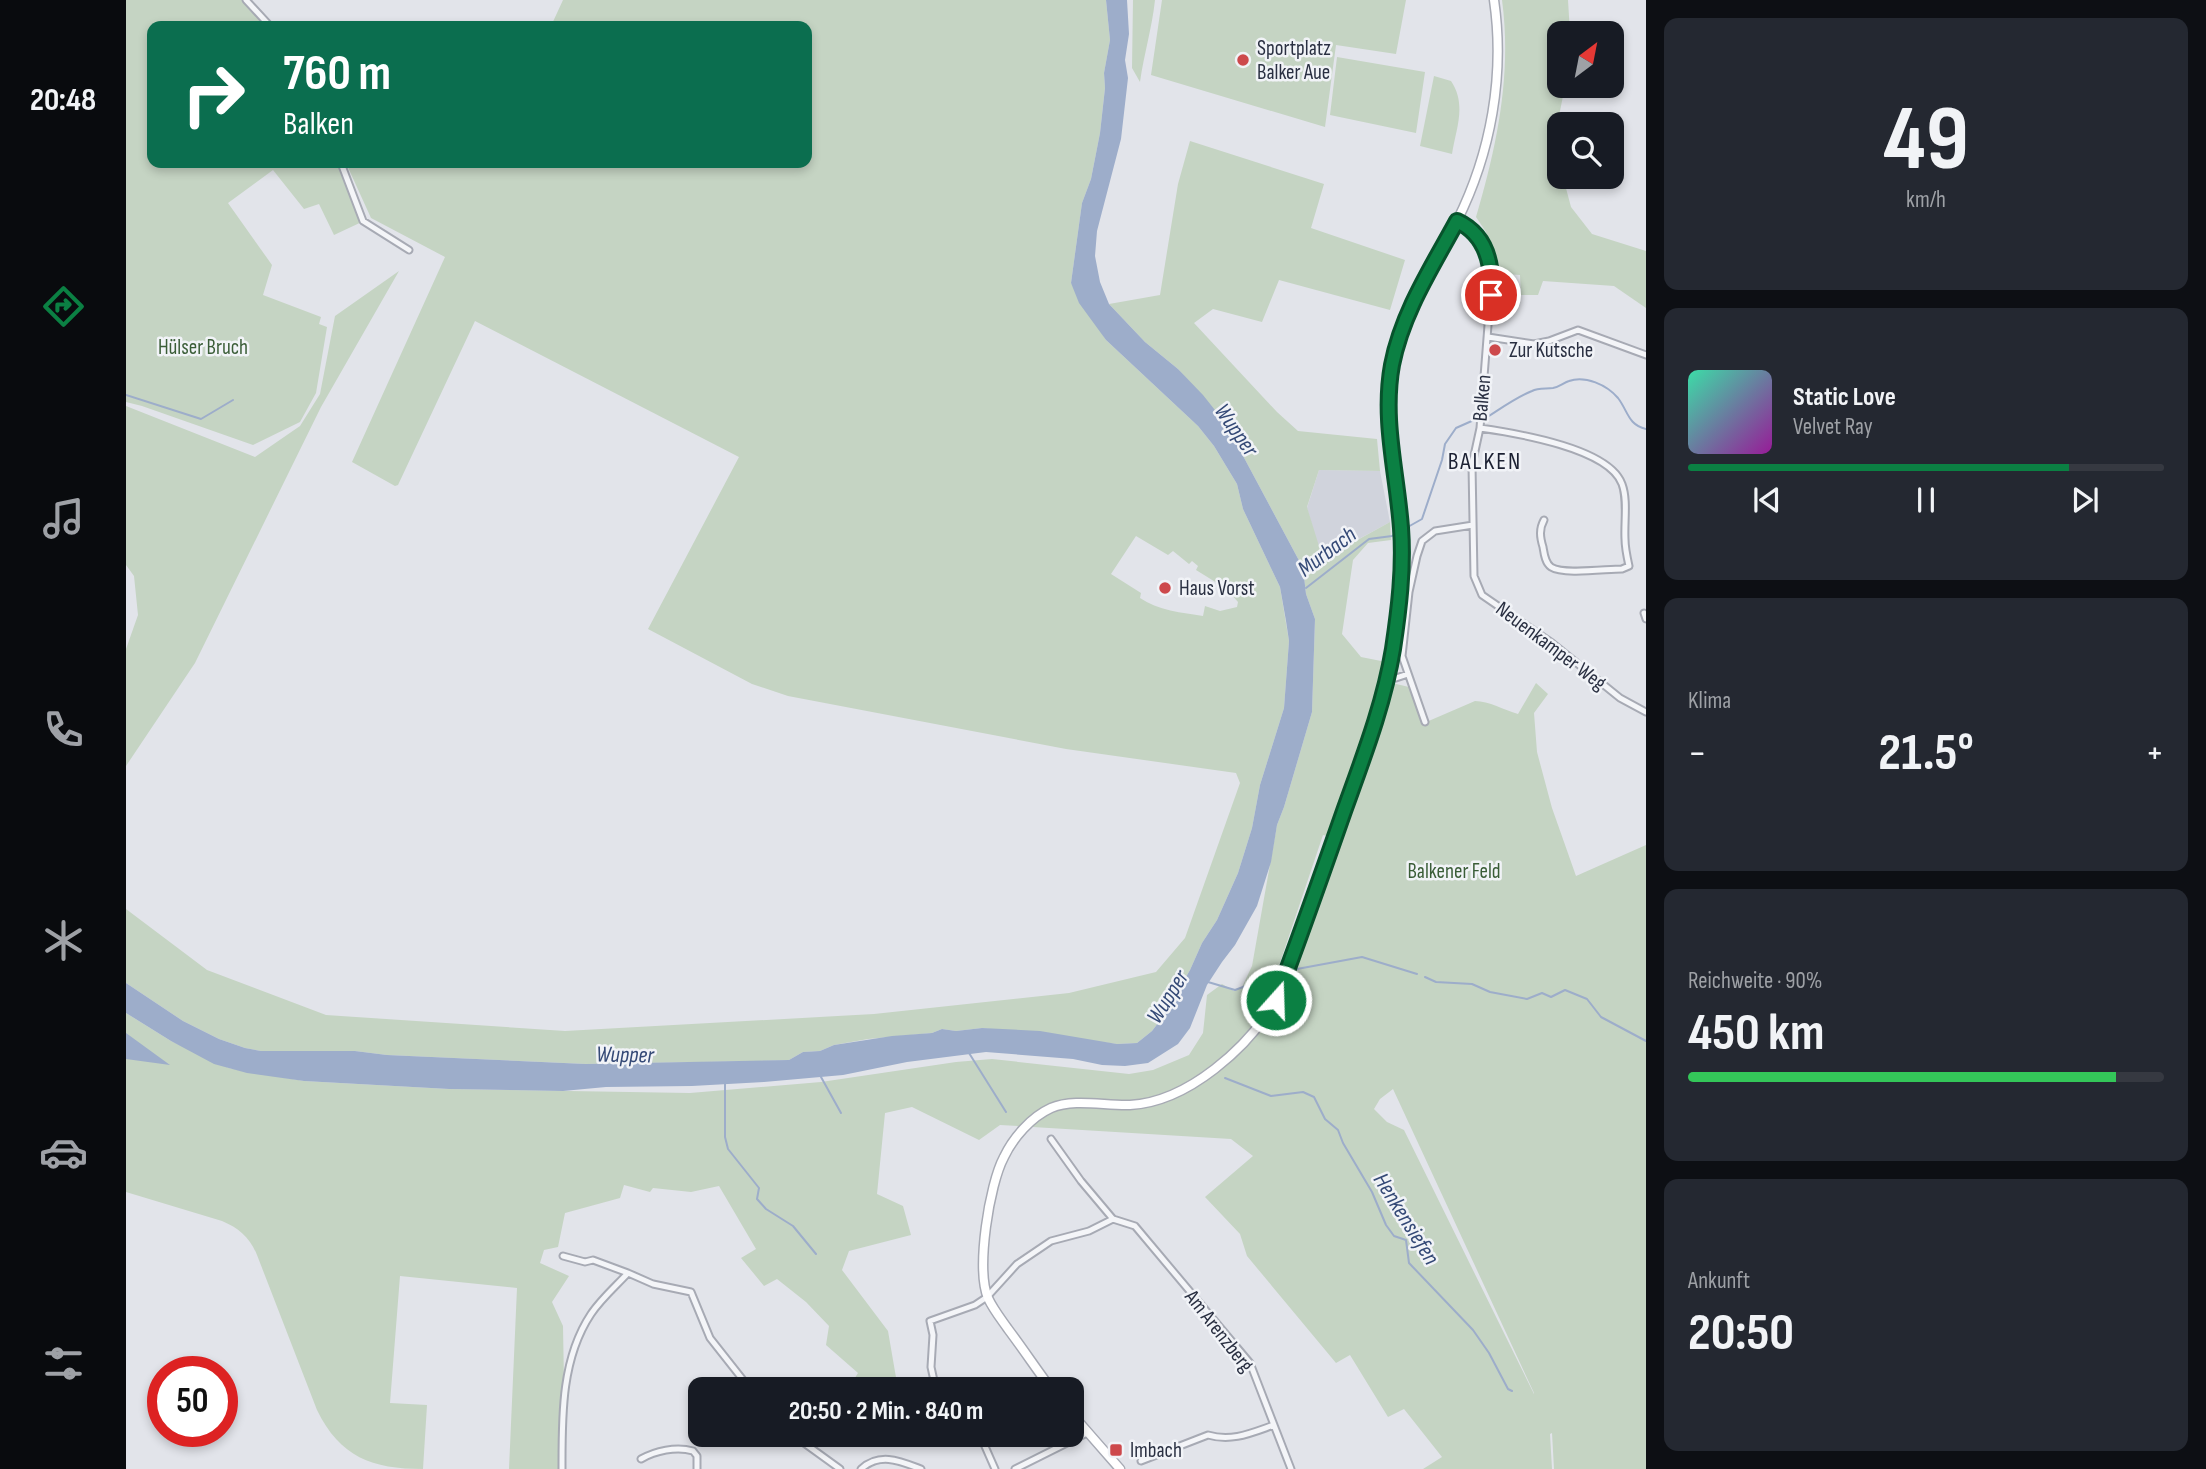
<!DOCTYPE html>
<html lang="de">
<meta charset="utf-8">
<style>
body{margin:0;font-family:"Sofia Sans Condensed",sans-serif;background:#242831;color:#f1f3f6;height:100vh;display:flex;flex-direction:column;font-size:26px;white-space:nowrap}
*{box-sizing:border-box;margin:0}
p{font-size:23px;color:#9ea1a6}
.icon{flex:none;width:38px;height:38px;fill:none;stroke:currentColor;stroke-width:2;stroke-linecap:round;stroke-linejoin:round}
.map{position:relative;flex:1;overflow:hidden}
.details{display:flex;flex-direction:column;gap:18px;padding:18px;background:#0d0f14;width:560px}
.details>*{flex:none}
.hud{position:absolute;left:21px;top:21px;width:665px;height:147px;border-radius:14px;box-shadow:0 4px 10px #0003;background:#0b6e4f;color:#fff;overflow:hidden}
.needle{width:46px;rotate:32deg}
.controls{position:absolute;left:1421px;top:21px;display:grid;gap:14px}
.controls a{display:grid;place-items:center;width:77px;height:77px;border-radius:14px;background:#171b24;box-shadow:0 4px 10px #0003;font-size:35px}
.speed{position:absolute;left:21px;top:1356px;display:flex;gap:14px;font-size:35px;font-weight:700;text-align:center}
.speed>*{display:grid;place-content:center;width:91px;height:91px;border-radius:50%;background:#171b24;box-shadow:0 4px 10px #0003;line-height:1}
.speed .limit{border:10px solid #d22;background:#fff;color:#111}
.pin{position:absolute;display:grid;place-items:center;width:60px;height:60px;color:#fff;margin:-30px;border:4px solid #fff;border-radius:50%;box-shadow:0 2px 7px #0007}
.me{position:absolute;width:77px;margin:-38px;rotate:20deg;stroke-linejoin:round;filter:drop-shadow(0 0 5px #0008)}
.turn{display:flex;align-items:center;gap:24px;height:147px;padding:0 21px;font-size:32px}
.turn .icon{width:91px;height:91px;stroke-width:2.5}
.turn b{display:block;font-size:49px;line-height:60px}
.big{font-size:52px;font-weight:700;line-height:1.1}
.details .widget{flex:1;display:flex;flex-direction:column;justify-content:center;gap:10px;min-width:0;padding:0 24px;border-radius:14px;background:#242831}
.details .dial{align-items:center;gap:0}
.dial b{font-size:91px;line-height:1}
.song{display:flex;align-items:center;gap:21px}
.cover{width:84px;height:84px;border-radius:10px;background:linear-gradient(135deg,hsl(160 70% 55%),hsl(300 70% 35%))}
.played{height:7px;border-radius:4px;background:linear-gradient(90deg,#0b8043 80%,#363941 80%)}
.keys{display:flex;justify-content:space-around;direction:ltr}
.heat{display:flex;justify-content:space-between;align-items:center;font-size:38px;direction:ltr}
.charge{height:10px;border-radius:5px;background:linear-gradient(90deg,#34c759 90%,#363941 0)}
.trip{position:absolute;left:562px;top:1377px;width:396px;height:70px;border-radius:14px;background:#171b24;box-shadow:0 4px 10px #0003;font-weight:700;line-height:70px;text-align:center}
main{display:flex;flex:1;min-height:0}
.tab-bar{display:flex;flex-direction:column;width:126px;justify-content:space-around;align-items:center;background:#090b0e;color:#9ea1a6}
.tab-bar .icon{width:49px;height:49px}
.tab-bar .active{color:#0b8043}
.tab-bar b{font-size:32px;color:#f1f3f6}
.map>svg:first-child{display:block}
.built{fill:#d0d3dc}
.green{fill:#c5d4c3;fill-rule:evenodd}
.water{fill:#9dadca}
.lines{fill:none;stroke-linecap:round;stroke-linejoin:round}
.stream{stroke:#9dadca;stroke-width:2}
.minor-casing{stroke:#a7aab4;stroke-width:9}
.secondary-casing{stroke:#a7aab4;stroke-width:11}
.minor{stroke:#f4f5f8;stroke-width:5}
.secondary{stroke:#fff;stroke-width:8}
.route-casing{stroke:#07532c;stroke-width:18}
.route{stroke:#0b8043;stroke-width:12}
.poi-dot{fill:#cd494c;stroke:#f1f3f7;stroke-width:2.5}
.labels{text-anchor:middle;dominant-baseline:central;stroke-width:5;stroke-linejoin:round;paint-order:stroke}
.poi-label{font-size:21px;fill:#2a3042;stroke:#f1f3f7;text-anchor:start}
.park-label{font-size:21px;fill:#3a5d37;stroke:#f1f3f7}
.street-label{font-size:21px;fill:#2a3042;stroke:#f1f3f7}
.water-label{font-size:23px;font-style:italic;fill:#344976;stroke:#f1f3f7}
.quarter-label{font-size:24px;letter-spacing:2px;fill:#1c2133;stroke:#f1f3f7}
</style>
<main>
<nav class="tab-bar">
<b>20:48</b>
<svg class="icon active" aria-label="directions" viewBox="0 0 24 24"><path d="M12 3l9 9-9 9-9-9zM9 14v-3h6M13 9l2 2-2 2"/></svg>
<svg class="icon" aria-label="music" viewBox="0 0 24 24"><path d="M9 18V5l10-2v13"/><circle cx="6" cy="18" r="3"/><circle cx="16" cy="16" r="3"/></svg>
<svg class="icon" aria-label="phone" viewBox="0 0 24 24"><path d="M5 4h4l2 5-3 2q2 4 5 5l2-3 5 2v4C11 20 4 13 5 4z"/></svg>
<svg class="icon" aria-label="climate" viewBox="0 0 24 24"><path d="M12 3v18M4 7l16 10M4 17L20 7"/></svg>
<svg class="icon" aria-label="car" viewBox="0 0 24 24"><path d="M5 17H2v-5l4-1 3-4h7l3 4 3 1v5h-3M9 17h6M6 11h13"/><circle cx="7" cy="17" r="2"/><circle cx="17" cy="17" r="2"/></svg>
<svg class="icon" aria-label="filters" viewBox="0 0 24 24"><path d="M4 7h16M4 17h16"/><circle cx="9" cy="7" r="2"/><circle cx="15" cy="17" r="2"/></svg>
</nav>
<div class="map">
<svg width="1520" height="1469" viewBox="0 0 1520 1469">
<rect width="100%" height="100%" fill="#e2e4ea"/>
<path class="built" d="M 1193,470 L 1254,471 L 1264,522 L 1196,559 L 1181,508 Z"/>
<path class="green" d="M 0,0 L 124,0 L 149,26 L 26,26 L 26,163 L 217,163 L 240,220 L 208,235 L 193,204 L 178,209 L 147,170 L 102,203 L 146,265 L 137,295 L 195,317 L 193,324 L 201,327 L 190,393 L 174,422 L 127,445 L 16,406 L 0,402 Z
M 437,0 L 980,0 L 984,40 L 978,73 L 979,88 L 974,133 L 965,179 L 956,203 L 945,283 L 980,340 L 1072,426 L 1088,446 L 1111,484 L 1117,509 L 1154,587 L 1163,641 L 1158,708 L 1134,785 L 1126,828 L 1112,873 L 1091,920 L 1076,943 L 1064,970 L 1039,1014 L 1026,1031 L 1011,1043 L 991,1044 L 856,1028 L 830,1031 L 816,1029 L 806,1033 L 742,1039 L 708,1045 L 694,1051 L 677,1052 L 663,1060 L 634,1061 L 460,1064 L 261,1055 L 229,1051 L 135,1051 L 119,1048 L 93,1039 L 57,1021 L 0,983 L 0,909 L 81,970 L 200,1015 L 439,1031 L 748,1014 L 943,993 L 1030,972 L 1059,938 L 1114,783 L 1110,773 L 940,749 L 662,696 L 626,684 L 522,629 L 613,457 L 349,321 L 272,485 L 269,486 L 226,462 L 319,257 L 245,218 L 220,163 L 681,163 L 681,26 L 425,26 ZM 1010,536 L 1042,555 L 1047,551 L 1063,564 L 1066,561 L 1072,566 L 1070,570 L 1091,583 L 1094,581 L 1096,583 L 1095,589 L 1104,593 L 1112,602 L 1111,607 L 1094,611 L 1079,606 L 1077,616 C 1057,613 1031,610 1014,598 L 1015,593 L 985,574 Z
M 1007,0 L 1029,0 C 1026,28 1018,54 1014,82 L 1006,68 Z
M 1036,0 L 1280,0 L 1270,54 L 1210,45 L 1199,127 L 1025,75 Z
M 1376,0 L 1442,0 L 1444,33 L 1433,33 L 1433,86 L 1439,86 L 1428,141 L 1433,161 L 1433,177 L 1437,177 L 1445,207 L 1466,234 L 1520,251 L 1520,308 L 1488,286 L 1417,281 L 1412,295 L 1395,295 L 1394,275 L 1367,273 L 1360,232 L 1350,217 C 1371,146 1386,74 1376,0 Z
M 1211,57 L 1299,72 L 1290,133 L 1204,115 Z
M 1308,76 L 1325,81 C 1341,105 1330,128 1326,154 L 1294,146 Z
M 1064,141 L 1198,184 L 1185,228 L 1279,260 L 1264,310 L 1153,280 L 1136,322 L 1087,309 L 1068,323 L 1151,412 L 1172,431 L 1251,439 L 1254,471 L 1193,470 L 1181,507 L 1197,559 L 1264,522 L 1265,540 L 1242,543 L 1227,560 L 1216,634 L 1235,657 L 1270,664 L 1266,683 L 1283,687 L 1298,723 L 1349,701 C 1363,701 1378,710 1392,714 L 1410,683 L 1422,694 L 1408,713 L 1411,752 L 1426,808 L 1450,876 L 1520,845 L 1520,1469 L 1428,1469 L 1426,1433 L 1424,1434 L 1426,1469 L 1297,1469 L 1316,1457 L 1278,1409 L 1262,1417 L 1224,1355 L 1210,1363 L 1121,1256 L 1114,1234 L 1079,1197 L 1127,1156 L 1105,1139 L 874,1125 L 853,1140 L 786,1107 L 759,1113 L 751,1194 L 777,1206 L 785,1235 L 723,1251 L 716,1270 L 762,1331 L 772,1389 L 722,1389 L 732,1373 L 700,1345 L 703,1326 L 680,1302 L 651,1279 L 638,1286 L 615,1258 L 630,1249 L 593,1186 L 565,1192 L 527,1188 L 524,1192 L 498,1185 L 494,1198 L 439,1213 L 432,1247 L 418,1250 L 414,1263 L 443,1276 L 426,1302 L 437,1326 L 438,1383 L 434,1416 L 433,1469 L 383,1469 L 391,1288 L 274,1276 L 264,1403 L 301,1405 L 297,1469 C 246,1469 214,1457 191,1410 L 131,1255 C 124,1238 113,1228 96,1221 L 0,1192 L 0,1013 L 45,1041 L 103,1068 L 178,1081 L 323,1089 L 564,1093 L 695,1082 L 830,1062 L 866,1059 L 1003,1074 L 1027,1070 L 1063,1055 L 1077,1033 L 1081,995 L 1096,984 L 1108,991 L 1116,987 L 1126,966 L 1151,825 L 1158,807 L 1186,712 L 1189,619 L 1180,594 L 1177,568 L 1100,424 L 1052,369 L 1019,342 L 983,304 L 1034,295 L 1052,184 ZM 1197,835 L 1212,839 L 1152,1007 L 1140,1004 ZM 1267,1089 L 1408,1393 L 1408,1394 L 1278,1130 L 1261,1122 L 1248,1109 L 1254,1099 Z
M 273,271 L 195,407 L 69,663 L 0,766 L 0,649 L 12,615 L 8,576 L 0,565 L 0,406 L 129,457 L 174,426 L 194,394 L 209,316 Z"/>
<path class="water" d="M 980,0 L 1001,0 L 1003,34 L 999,60 L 1002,78 L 995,139 L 971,231 L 969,256 L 974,282 L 983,304 L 1019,342 L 1052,369 L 1077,395 L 1100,424 L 1177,568 L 1180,594 L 1189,619 L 1186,712 L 1158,807 L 1151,825 L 1145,862 L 1131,906 L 1109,945 L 1096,962 L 1081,985 L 1064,1028 L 1052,1044 L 1022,1063 L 999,1066 L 976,1065 L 947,1059 L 860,1052 L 781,1062 L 717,1075 L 638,1082 L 566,1086 L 480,1087 L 437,1091 L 323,1089 L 178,1081 L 121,1073 L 88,1064 L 45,1041 L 0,1013 L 0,983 L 57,1021 L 93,1039 L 119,1048 L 135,1051 L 229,1051 L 261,1055 L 460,1064 L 663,1060 L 677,1052 L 694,1051 L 708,1045 L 766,1036 L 806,1033 L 816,1029 L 830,1031 L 856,1028 L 914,1031 L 991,1044 L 1011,1043 L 1026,1031 L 1039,1014 L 1064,970 L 1076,943 L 1091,920 L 1112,873 L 1126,828 L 1134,785 L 1158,708 L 1163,641 L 1160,621 L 1154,587 L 1117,509 L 1111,484 L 1088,446 L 1072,426 L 980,340 L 953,303 L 945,283 L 956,203 L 965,179 L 974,133 L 979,88 L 978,73 L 984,40 Z
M 0,1033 L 44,1065 L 0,1059 Z"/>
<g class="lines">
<path class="stream" d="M 0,395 L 75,419 L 107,400
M 1363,416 C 1377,407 1391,397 1406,391 C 1412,388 1420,389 1427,388 C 1433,387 1437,383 1443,381 C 1459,375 1481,385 1492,398 C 1502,411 1502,425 1520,429
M 1280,528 L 1296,519 L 1316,460 L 1319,444 L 1330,428 L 1348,420
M 1180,588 L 1243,539 L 1266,536 L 1272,532
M 1171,969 L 1236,957 L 1291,974
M 1299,977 L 1310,982 L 1346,984 L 1364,992 L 1401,999 L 1416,993 L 1425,997 L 1439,990 L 1461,999 L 1475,1017 L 1520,1041
M 1082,982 L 1109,990 L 1141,978
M 843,1053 L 880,1112
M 695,1077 L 715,1113
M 1099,1078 L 1145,1096 L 1177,1092 L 1188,1097 L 1199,1119 L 1212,1130 L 1217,1143 L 1246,1192 L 1260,1225 L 1268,1236 L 1280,1240 L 1283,1263 L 1347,1330 L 1363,1353 L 1382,1389 L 1386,1391
M 599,1083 L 599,1137 L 602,1149 L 633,1188 L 631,1199 L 640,1209 L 667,1226 L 690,1254"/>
<defs>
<path id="minor" d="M 120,0 L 144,26
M 215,163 L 237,221 L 283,250
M 1331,221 L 1340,225 L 1357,242 L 1366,274 L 1354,428 L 1346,465 L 1348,576 L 1356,595 L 1426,643 L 1494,698 L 1520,712
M 1362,337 L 1408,344 L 1423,341 L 1452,330 L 1520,355
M 1354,428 C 1389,433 1483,448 1496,484 C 1502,500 1498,522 1499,539 C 1499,548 1501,557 1503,566 L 1496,569 C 1480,569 1437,575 1425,567 C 1419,563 1418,553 1417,547 C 1414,537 1413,529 1418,520
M 1518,613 L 1520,619
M 1270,678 L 1282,674
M 1299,722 L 1276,656 L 1283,592 L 1291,556 L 1296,541 L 1309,531 L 1347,525
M 925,1139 L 955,1181 L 987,1219 L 1009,1226 L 1124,1363 L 1165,1469
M 437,1256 L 459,1262 L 467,1260 L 502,1273
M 810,1390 L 805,1367 L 807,1335 L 804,1321 L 849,1305 L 861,1297 L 891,1264 L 925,1241 L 963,1231 L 987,1219
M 667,1435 L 714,1469
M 854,1435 L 869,1469
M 515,1459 C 529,1451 550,1446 567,1451 L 571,1456 L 571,1469
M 1015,1461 L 1082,1435 C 1106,1442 1125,1433 1148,1425
M 436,1469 C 436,1417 435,1359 465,1314 C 475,1299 490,1286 502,1273 L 527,1284 L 565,1292 L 584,1338 L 625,1390
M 735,1469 C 754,1452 774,1461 795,1469
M 889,1469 L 961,1433"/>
<path id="secondary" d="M 926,1390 C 911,1370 897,1349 882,1329 C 875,1319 867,1309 862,1298 C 850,1269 863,1185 878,1157 C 887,1138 905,1117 925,1108 C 948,1098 979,1106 1004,1105 C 1062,1102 1123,1047 1150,1000 C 1171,944 1191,887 1211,830 C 1240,750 1268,672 1275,586 C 1276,567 1277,547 1275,528 C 1271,469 1255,414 1268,354 C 1280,306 1309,265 1331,221 C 1365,153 1379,75 1368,0
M 945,1413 L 994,1469"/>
</defs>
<use href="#minor" class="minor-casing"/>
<use href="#secondary" class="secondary-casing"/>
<use href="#minor" class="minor"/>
<use href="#secondary" class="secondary"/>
</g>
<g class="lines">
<defs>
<path id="route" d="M 1150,1000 C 1174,937 1196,874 1218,811 C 1237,758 1258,704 1267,649 C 1273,609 1278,568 1275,528 C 1271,473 1256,420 1266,365 C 1276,313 1306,267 1331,221 C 1361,235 1367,265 1365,295"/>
</defs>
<use href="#route" class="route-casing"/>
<use href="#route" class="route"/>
</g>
<g class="poi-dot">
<circle cx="1117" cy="60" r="7"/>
<circle cx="1369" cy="350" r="7"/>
<circle cx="1039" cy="588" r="7"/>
<rect x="983" y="1443" width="14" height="14" rx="3.5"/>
</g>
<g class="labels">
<g class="poi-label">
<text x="1131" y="48">Sportplatz<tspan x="1131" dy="24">Balker Aue</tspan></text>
<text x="1383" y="350">Zur Kutsche</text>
<text x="1053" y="588">Haus Vorst</text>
<text x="1004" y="1450">Imbach</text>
</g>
<g class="park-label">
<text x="77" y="347">Hülser Bruch</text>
<text x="1328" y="871">Balkener Feld</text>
</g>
<g class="street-label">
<text transform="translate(1356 398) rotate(-85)">Balken</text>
<text transform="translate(1425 646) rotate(37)">Neuenkamper Weg</text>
<text transform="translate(1093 1331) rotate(52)">Am Arenzberg</text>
</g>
<g class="water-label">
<text transform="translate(1110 430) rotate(55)">Wupper</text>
<text transform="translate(1201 552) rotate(-37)">Murbach</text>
<text transform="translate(1042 997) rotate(-58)">Wupper</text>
<text transform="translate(499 1055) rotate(1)">Wupper</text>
<text transform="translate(1280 1219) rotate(58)">Henkensiefen</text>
</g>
<g class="quarter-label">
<text x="1359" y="461">BALKEN</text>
</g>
</g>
</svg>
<div class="controls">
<a><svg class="needle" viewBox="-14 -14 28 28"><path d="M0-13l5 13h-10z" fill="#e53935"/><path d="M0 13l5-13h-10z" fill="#9ea1a6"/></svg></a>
<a><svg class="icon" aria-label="search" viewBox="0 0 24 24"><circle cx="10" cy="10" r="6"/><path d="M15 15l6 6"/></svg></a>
</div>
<div class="speed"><div class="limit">50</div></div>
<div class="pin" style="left:1365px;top:295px;background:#d93025"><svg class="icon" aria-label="arrive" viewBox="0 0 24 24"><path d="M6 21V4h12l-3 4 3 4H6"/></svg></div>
<svg class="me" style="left:1150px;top:1000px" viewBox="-20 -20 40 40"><circle r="17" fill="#0b8043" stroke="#fff" stroke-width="3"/><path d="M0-11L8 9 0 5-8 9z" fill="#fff"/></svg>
<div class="trip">20:50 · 2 Min. · 840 m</div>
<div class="hud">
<div class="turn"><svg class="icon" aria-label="right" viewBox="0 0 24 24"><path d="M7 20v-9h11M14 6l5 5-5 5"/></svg><div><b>760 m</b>Balken</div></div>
</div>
</div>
<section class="details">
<div class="widget dial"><b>49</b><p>km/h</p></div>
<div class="widget">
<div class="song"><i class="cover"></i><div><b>Static Love</b><p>Velvet Ray</p></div></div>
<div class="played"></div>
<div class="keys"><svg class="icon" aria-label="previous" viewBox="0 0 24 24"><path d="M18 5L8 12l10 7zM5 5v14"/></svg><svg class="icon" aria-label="pause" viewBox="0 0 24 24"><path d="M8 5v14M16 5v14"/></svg><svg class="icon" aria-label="next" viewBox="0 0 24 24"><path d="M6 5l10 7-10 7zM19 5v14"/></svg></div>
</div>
<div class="widget"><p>Klima</p>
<div class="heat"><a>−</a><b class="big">21.5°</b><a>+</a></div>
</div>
<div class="widget"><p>Reichweite · 90%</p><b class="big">450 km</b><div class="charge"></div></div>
<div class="widget"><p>Ankunft</p><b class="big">20:50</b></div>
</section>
</main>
